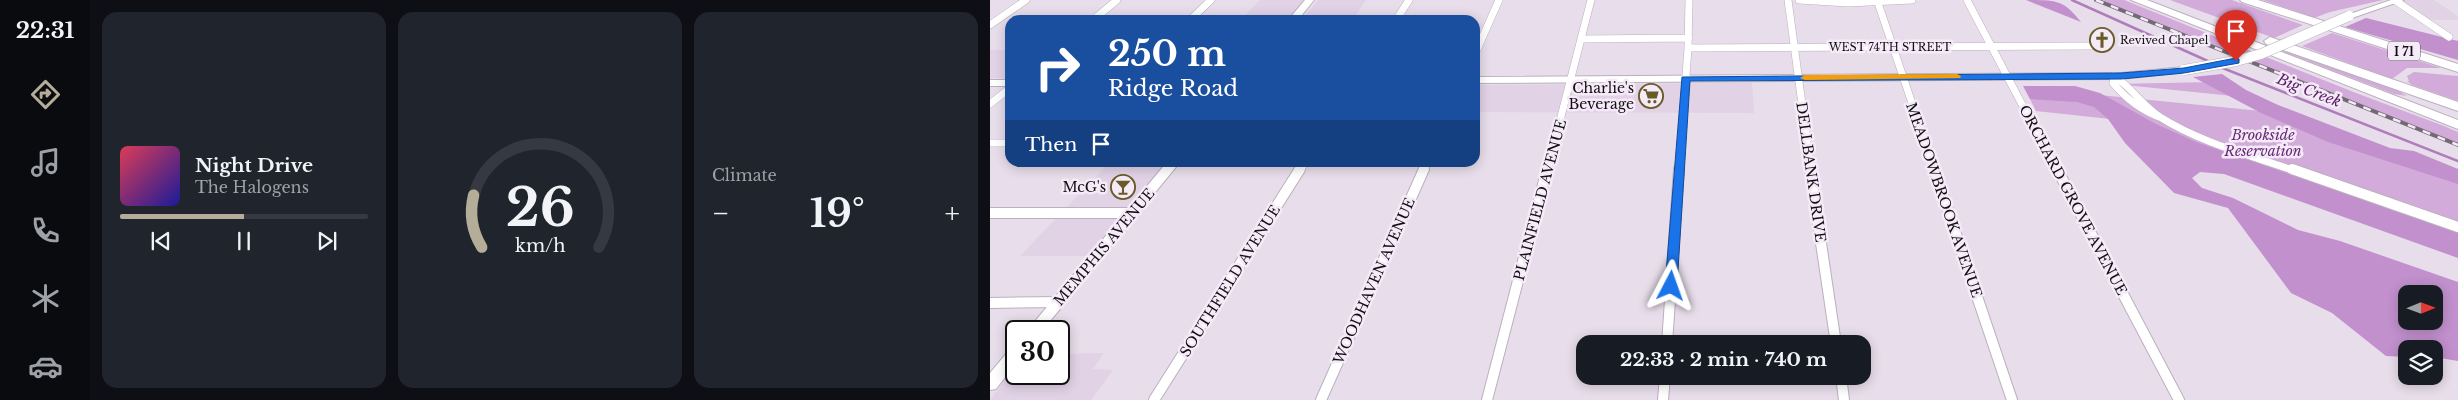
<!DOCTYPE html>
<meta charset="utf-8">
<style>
body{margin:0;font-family:"Libre Baskerville",serif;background:#20242c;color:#f1f3f6;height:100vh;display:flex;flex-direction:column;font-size:19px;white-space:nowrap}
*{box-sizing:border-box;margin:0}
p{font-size:16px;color:#9ea1a6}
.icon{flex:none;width:28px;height:28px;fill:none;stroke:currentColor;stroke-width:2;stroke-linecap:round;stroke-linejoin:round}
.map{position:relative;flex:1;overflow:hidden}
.panel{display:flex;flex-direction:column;gap:12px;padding:12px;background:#0d0f14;width:900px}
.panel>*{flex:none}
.top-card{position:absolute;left:15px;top:15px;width:475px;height:152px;border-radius:15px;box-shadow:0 2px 12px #0003;background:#1a4fa0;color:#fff;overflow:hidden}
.needle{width:32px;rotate:89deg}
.fabs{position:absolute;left:1408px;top:285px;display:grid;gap:10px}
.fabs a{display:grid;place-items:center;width:45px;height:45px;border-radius:10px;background:#171b24;box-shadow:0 2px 12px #0003;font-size:25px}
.speed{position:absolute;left:15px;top:320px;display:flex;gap:10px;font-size:25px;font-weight:700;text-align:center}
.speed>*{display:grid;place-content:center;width:65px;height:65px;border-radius:50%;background:#171b24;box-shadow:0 2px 12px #0003;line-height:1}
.speed .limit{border:2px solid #111;border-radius:8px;background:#fff;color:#111}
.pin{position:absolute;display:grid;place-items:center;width:42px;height:42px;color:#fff;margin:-51px -21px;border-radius:50% 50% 50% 0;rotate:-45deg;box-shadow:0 0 5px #0007}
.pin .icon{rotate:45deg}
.me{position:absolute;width:55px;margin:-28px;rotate:4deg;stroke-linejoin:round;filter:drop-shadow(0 0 4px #0008)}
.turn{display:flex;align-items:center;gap:18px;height:105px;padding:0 20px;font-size:22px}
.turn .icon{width:65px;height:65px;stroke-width:2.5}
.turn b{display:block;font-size:35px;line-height:42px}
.then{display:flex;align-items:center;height:48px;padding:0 20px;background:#0003;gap:10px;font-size:19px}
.big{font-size:38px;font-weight:700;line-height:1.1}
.panel .card{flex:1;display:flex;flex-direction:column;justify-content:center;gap:8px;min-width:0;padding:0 18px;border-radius:15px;background:#20242c}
.panel .dial{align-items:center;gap:0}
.dial svg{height:130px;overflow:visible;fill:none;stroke:#363941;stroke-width:7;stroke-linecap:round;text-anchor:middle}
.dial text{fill:#f1f3f6;stroke:none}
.song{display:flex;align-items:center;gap:15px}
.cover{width:60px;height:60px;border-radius:8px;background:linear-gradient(135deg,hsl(350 70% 55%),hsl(240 70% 35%))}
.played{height:5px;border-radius:2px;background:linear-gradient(90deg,#b4ae99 50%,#363941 50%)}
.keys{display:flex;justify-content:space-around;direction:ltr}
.heat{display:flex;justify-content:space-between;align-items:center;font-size:28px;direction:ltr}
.panel .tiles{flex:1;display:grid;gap:12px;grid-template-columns:repeat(3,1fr)}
.trip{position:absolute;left:586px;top:335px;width:295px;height:50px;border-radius:15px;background:#171b24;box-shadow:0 2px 12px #0003;font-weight:700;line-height:50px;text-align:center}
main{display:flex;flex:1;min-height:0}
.tabs{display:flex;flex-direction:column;width:90px;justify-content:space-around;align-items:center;background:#090b0e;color:#9ea1a6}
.tabs .icon{width:35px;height:35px}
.tabs .selected{color:#b4ae99}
.tabs b{font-size:22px;color:#f1f3f6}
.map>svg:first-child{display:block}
.built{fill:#e2d2e6}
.green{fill:#d2abdb}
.forest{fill:#c190cd;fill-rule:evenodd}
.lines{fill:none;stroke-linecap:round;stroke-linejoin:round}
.stream{stroke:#ae7eba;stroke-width:2.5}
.minor-far1-casing{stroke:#bbb0bd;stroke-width:8}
.minor-casing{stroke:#bbb0bd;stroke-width:12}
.secondary-casing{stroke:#bbb0bd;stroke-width:2}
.motorway-casing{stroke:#bbb0bd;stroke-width:2}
.minor-far1{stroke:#fff;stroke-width:7}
.minor{stroke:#fff;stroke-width:10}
.secondary{fill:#fff;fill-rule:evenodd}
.motorway{fill:#fff;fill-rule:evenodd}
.rail-casing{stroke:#726b73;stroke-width:4}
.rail{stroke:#f5eaf8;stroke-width:2.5;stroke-dasharray:8;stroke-linecap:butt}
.secondary-bridge-casing{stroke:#bbb0bd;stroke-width:11;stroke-linecap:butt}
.secondary-bridge{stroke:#fff;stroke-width:10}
.route{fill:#1a73e8;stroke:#114b97}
.slow{fill:#f59e0b}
.labels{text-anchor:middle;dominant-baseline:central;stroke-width:5;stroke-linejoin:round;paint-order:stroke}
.far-poi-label{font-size:11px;fill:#120f13;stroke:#f5eaf8;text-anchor:start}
.far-street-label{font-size:11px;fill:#120f13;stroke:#f5eaf8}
.shield{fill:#f5eaf8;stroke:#565158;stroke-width:1}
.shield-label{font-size:12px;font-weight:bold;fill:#120f13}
.poi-label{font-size:14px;fill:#120f13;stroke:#f5eaf8;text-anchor:end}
.park-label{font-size:14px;font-style:italic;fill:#672c75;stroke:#f5eaf8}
.street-label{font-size:14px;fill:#120f13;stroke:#f5eaf8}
.water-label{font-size:15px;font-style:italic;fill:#5a1e67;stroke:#f5eaf8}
</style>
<main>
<nav class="tabs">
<b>22:31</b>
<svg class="icon selected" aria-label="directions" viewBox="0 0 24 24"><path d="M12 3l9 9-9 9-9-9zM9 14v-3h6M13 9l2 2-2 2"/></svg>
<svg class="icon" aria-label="music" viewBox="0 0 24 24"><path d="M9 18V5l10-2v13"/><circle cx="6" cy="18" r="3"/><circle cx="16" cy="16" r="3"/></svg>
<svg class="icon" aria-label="phone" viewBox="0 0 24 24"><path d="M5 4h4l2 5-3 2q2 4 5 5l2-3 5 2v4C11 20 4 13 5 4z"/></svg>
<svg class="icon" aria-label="climate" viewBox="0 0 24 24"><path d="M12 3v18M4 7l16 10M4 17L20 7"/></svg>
<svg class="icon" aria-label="car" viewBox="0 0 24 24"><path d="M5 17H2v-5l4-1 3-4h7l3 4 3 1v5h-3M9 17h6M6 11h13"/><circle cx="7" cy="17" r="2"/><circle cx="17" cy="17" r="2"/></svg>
</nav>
<section class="panel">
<div class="tiles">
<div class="card">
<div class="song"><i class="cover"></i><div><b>Night Drive</b><p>The Halogens</p></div></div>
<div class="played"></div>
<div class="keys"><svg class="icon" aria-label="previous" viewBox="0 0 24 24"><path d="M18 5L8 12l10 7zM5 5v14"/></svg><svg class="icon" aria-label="pause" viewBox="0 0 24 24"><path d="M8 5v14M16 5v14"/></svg><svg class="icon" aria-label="next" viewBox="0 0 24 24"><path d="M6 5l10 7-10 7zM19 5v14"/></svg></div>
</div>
<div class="card dial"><svg viewBox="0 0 100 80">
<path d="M14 69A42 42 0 1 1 86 69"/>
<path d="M14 69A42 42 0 0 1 9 37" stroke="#b4ae99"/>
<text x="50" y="56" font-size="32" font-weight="700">26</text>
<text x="50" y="72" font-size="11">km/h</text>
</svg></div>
<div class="card"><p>Climate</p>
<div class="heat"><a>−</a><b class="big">19°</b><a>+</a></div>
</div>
</div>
</section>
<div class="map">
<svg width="1468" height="400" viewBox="0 0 1468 400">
<rect width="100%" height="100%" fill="#e8ddea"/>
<path class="built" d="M 270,0 L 315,0 L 298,20 L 251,20 Z
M 328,0 L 376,0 L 362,20 L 312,20 Z
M 1410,0 L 1444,0 L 1468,16 L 1468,20 L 1435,20 Z
M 0,50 L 20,50 L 20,78 L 0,78 Z
M 762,83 L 764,113 L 485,112 L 485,85 Z
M 119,163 L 177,163 L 97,256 L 30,256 Z
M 114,353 L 103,369 L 123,370 L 101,400 L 0,400 L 26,366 L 26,374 L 69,374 L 69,354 Z"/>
<path class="green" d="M 1110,0 L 1134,0 L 1366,93 L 1454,126 L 1468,132 L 1468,143 Z
M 1180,0 L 1242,0 L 1313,25 L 1284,38 Z
M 1273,0 L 1393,0 L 1340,12 L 1324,18 Z
M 1342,33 L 1451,68 L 1417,68 L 1402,79 L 1312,46 Z
M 1300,51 L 1407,90 L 1417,96 L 1404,94 L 1295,52 Z
M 1424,72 L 1468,76 L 1468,101 L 1422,85 L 1417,81 L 1419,81 L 1417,76 Z
M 1223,82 L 1253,97 L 1125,84 Z
M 1040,88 L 1281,112 L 1468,180 L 1468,244 L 1148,122 L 1046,111 L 1035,89 Z"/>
<path class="forest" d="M 1036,0 C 1066,0 1074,0 1091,22 Z
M 1376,18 L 1468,41 L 1468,60 L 1355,27 Z
M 1232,74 L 1256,90 L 1288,105 L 1400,148 L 1424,151 L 1468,169 L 1468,184 L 1338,142 L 1271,113 L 1203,77 Z
M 1033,86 L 1085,86 L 1110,93 L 1166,124 L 1206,142 L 1468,232 L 1468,258 L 1234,174 L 1210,172 L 1202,178 L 1212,188 L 1243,198 L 1308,230 L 1350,241 L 1468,282 L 1468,361 L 1444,357 L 1444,349 L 1416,349 L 1416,357 L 1396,356 L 1342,313 L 1301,293 L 1238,208 L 1184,193 L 1135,143 L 1118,119 L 1104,107 L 1087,102 L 1040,99 ZM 1416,294 L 1444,294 L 1444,321 L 1416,321 Z"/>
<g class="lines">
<path class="stream" d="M 1082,0 L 1220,62
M 1230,67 L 1468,161"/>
<defs>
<path id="minor-far1" d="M 798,0 L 821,171
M 809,0 L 858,3 L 922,0
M 887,0 L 945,171
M 977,0 L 1067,171
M 1406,1 L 1459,37
M 103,20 L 127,0
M 200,20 L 221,0
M 406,20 L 419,0
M 0,25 L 36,0
M 592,39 L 699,38
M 698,48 L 1102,46
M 485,54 L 509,0
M 0,104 L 20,88
M 1172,118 C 1152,111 1137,100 1123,83 L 1124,76 C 1141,87 1152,105 1170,117 C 1211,143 1260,155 1305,171
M 0,143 L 20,143
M 310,171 L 315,162
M 433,171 L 437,162
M 557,171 L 601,0
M 689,171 L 698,48 L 699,0"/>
<path id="minor" d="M 820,169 L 846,344
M 944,169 L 1022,400
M 1067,169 L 1189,400
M 1302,169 L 1468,227
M 0,213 L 143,213
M 0,303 L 69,302
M 677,344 L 689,169
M 851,376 L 854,400
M 164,400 L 310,169
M 331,400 L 434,169
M 497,400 L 557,169
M 673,400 L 675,376"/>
<path id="secondary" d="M 315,0 L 324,0 L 308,20 L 298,20 Z
M 1401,0 L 1414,0 L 1362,18 L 1354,16 Z
M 1194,67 L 1198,68 L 1198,72 L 1131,79 L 485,83 L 485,77 L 1131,73 Z
M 0,80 L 20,80 L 20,86 L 0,86 Z
M 177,162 L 190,162 L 52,331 L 37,331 Z
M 26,346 L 26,363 L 6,389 L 0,390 L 0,373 L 21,348 Z"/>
<path id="motorway" d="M 1141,0 L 1157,0 L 1468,120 L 1468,129 Z
M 1250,0 L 1268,0 L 1468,64 L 1468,72 L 1252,2 Z
M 1280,37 L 1468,102 L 1468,111 L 1276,44 L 1274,41 Z"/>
</defs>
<use href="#minor-far1" class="minor-far1-casing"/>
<use href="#minor" class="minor-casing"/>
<use href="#secondary" class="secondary-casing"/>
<use href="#motorway" class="motorway-casing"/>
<use href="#minor-far1" class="minor-far1"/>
<use href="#minor" class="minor"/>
<use href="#secondary" class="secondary"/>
<use href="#motorway" class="motorway"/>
<defs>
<path id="rail" d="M 1106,0 L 1468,145"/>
</defs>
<use href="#rail" class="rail-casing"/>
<use href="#rail" class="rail"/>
<defs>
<path id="secondary-bridge" d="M 1194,70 L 1246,61 L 1271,54 L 1359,16"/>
</defs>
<use href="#secondary-bridge" class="secondary-bridge-casing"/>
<use href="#secondary-bridge" class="secondary-bridge"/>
</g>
<path class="route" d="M 1246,58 L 1249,59 L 1249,63 L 1194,73 L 1131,79 L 700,81 L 687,286 L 681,290 L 675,286 L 692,77 L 1131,73 L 1194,68 Z"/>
<path class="slow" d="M 967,74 L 971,76 L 970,78 L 815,80 L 810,78 L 815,75 Z"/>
<defs>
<symbol id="church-ring" viewBox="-11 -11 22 22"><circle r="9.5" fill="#f5eaf8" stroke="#6a5a27" stroke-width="1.5"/><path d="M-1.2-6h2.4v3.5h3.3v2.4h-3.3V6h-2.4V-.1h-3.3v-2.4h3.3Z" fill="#6a5a27"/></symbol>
<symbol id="supermarket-ring" viewBox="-11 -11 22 22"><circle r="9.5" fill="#f5eaf8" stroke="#6a5a27" stroke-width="1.5"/><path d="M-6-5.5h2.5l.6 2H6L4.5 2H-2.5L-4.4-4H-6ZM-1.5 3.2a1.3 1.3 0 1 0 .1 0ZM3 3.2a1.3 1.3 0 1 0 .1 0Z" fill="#6a5a27"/></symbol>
<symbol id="bar-ring" viewBox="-11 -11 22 22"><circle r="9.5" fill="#f5eaf8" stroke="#6a5a27" stroke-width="1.5"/><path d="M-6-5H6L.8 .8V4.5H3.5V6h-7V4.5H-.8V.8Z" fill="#6a5a27"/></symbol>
</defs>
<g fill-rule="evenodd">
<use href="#church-ring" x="1098" y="26" width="28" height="28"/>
<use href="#supermarket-ring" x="647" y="82" width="28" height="28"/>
<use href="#bar-ring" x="119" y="173" width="28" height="28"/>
</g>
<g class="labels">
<g class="far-poi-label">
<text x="1130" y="40">Revived Chapel</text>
</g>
<g class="far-street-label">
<text x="900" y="47">WEST 74TH STREET</text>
</g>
<rect class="shield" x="1398" y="41.5" width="32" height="19" rx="4"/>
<g class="shield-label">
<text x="1414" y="51">I 71</text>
</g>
<g class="poi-label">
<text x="644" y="88">Charlie's<tspan x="644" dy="16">Beverage</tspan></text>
<text x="116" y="187">McG's</text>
</g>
<g class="park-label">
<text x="1273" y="135">Brookside<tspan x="1273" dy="16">Reservation</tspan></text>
</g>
<g class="street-label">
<text transform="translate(821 172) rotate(82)">DELLBANK DRIVE</text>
<text transform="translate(550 200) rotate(-75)">PLAINFIELD AVENUE</text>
<text transform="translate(954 200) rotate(71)">MEADOWBROOK AVENUE</text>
<text transform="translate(1083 200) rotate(62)">ORCHARD GROVE AVENUE</text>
<text transform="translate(114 247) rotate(-50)">MEMPHIS AVENUE</text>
<text transform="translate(240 281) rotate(-58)">SOUTHFIELD AVENUE</text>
<text transform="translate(384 281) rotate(-66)">WOODHAVEN AVENUE</text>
</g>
<g class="water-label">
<text transform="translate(1319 90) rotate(21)">Big Creek</text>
</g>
</g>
</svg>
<div class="fabs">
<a><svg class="needle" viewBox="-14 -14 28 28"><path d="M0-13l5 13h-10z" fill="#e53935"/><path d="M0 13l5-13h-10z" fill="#9ea1a6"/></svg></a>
<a><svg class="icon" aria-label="layers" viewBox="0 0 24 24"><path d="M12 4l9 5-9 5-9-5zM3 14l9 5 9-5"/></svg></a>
</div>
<div class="speed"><div class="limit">30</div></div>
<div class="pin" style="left:1246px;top:61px;background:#d93025"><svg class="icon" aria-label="arrive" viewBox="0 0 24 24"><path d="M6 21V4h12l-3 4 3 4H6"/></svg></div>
<svg class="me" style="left:681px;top:286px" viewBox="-20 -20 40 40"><path d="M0-17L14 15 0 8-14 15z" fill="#1a73e8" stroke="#fff" stroke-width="4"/></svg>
<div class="trip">22:33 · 2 min · 740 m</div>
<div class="top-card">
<div class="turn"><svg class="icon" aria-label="right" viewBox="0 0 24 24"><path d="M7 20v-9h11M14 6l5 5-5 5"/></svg><div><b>250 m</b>Ridge Road</div></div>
<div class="then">Then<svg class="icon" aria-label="arrive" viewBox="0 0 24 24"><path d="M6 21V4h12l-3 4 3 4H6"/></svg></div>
</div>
</div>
</main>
